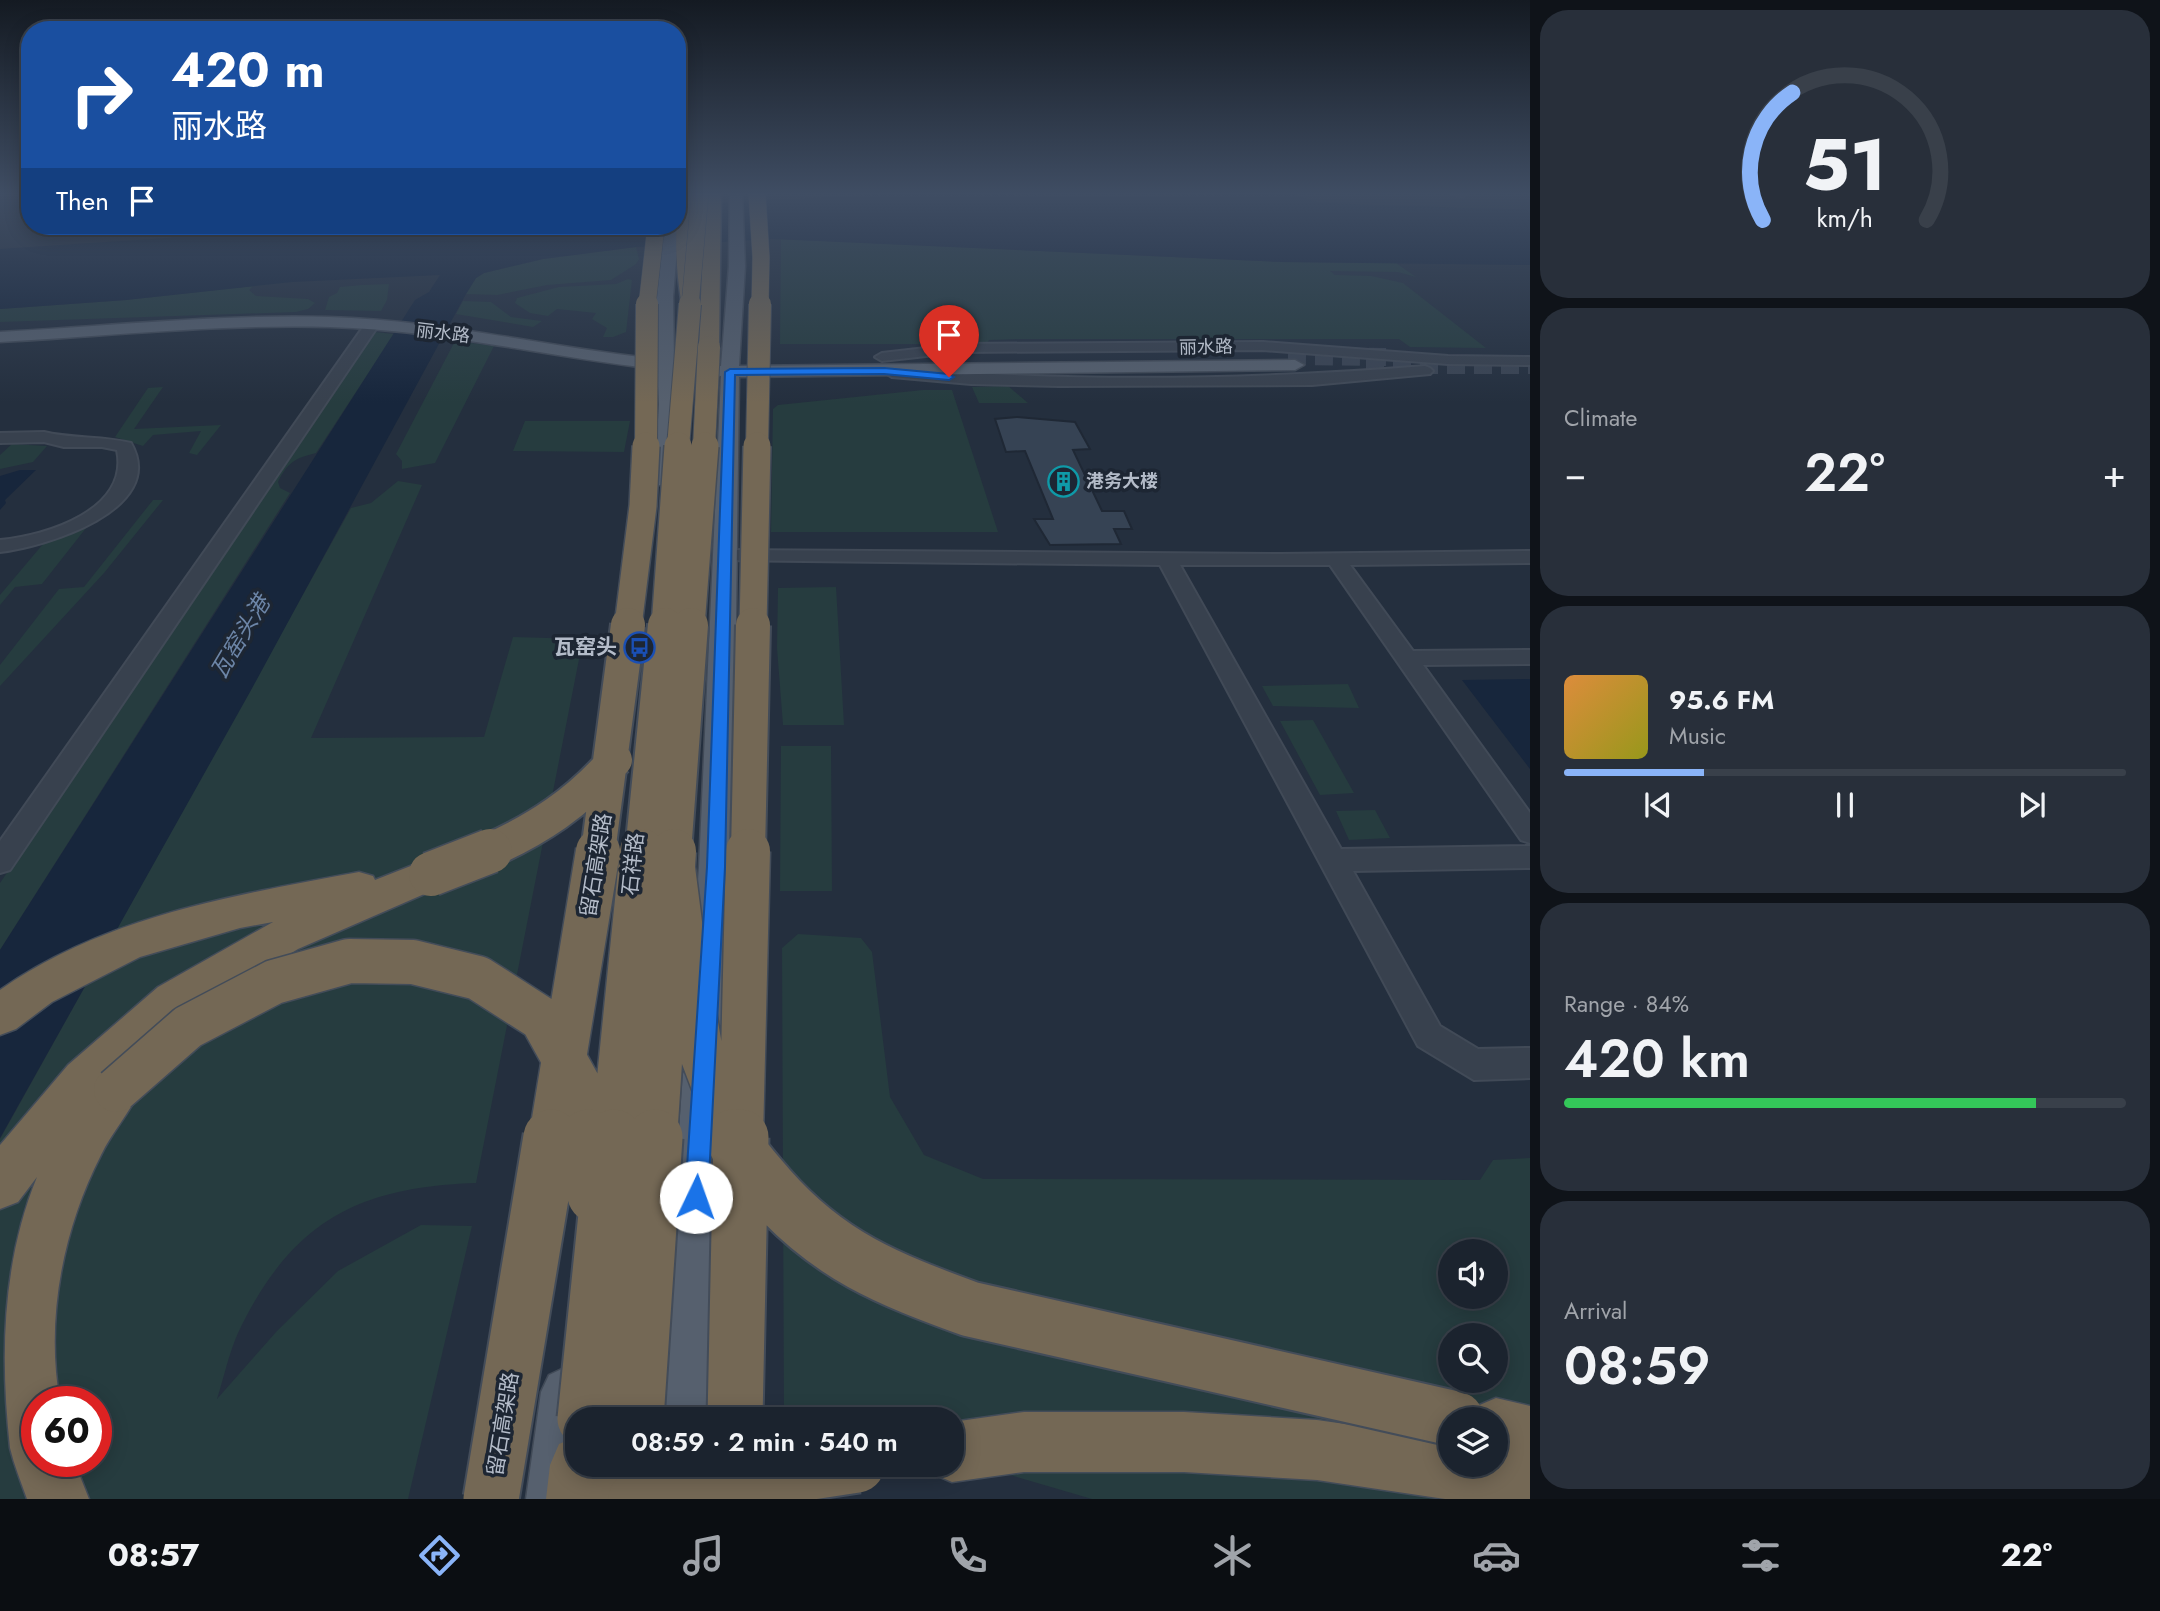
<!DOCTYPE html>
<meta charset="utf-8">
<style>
body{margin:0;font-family:Jost,"Noto Sans SC",sans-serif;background:#282f3a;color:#f1f3f6;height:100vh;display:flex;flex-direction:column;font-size:26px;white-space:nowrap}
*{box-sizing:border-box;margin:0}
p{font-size:23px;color:#a0a4aa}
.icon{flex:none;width:38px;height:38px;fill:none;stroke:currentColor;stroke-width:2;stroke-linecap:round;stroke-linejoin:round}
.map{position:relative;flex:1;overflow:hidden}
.details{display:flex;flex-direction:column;gap:10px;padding:10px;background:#0f1319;width:630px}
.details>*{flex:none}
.top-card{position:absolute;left:21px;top:21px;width:665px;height:214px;border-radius:28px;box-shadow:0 4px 18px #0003,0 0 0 2px #39404a;background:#1a4fa0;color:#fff;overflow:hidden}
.fabs{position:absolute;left:1438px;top:1239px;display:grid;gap:14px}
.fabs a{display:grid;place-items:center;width:70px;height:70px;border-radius:50%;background:#1b232e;box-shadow:0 4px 18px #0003,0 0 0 2px #39404a;font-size:35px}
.speed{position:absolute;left:21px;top:1386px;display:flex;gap:14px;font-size:35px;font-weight:700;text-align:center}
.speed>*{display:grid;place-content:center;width:91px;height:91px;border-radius:50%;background:#1b232e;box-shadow:0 4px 18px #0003,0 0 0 2px #39404a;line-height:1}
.speed .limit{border:10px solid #d22;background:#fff;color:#111}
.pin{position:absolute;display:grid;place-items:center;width:60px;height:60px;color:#fff;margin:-72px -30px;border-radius:50% 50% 50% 0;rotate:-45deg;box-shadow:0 0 7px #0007}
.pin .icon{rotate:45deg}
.me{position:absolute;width:77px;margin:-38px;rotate:3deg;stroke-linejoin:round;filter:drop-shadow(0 0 5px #0008)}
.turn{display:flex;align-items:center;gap:24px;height:147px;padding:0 35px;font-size:32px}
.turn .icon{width:91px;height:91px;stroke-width:2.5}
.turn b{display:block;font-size:49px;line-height:60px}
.then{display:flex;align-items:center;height:66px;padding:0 35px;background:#0003;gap:14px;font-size:26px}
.big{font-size:52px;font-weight:600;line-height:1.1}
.details .widget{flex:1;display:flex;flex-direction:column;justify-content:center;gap:10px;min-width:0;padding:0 24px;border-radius:28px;background:#282f3a}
.details .dial{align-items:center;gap:0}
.dial svg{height:182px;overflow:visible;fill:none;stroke:#39404a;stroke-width:7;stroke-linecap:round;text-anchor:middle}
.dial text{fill:#f1f3f6;stroke:none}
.song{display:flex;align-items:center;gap:21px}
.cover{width:84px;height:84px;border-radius:10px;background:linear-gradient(135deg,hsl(30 70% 55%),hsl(60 70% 35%))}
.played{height:7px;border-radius:4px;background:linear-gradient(90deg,#8ab4f8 25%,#39404a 25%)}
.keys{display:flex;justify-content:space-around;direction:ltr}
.heat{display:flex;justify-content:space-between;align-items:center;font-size:38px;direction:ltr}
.charge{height:10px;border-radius:5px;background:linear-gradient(90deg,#34c759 84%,#39404a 0)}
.trip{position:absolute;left:565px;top:1407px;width:399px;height:70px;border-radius:28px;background:#1b232e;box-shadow:0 4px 18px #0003,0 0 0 2px #39404a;font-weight:600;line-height:70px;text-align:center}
.menu{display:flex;height:112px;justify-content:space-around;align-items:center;background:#0b0e12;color:#a0a4aa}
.menu .icon{width:49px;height:49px}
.menu .selected{color:#8ab4f8}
.menu b{font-size:32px;color:#f1f3f6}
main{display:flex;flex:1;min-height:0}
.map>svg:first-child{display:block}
.green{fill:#263c3f;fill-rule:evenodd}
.water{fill:#17263c}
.building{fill:#364354;stroke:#1f2835;stroke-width:2}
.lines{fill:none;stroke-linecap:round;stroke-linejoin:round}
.major-tunnel{stroke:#3a4453;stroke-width:18;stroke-dasharray:18 9;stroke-linecap:butt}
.minor-casing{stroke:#414a57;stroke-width:4}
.major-casing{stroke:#414a57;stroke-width:3}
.highway-casing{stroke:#434c59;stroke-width:3}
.minor{fill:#38414e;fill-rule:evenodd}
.major{fill:#56606e;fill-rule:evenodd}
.highway{fill:#746855;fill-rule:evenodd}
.highway-bridge-far5-casing{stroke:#434c59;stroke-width:18;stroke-linecap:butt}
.highway-bridge-far4-casing{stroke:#434c59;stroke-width:24;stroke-linecap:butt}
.highway-bridge-far3-casing{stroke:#434c59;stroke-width:30;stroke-linecap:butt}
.highway-bridge-far2-casing{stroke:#434c59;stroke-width:38;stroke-linecap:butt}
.highway-bridge-far1-casing{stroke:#434c59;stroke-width:47;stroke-linecap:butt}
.highway-bridge-casing{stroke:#434c59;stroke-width:59;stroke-linecap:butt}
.highway-bridge-far5{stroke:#746855;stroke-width:17}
.highway-bridge-far4{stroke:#746855;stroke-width:22}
.highway-bridge-far3{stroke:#746855;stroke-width:27}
.highway-bridge-far2{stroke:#746855;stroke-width:34}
.highway-bridge-far1{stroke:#746855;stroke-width:44}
.highway-bridge{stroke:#746855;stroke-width:55}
.route{fill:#1a73e8;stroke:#114b97;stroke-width:2}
.labels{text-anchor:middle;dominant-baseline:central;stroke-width:7;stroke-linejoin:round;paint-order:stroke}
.far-street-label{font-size:18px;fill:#b4bcc9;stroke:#1d2633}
.far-poi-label{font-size:18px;font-weight:bold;fill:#b4bcc9;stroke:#1d2633;text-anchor:start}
.poi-label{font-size:21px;font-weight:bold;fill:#b4bcc9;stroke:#1d2633;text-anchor:end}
.street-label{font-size:21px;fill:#b4bcc9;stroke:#1d2633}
.water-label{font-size:23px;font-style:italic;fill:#6d86a8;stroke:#1d2633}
</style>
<main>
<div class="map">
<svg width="1530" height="1499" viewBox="0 0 1530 1499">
<rect width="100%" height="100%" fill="#242f3e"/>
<path class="green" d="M 221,226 L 467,226 L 200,249 Z
M 781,239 L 1283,262 L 1396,263 L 1416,277 L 1398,272 L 1330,271 L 1335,275 L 1371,276 L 1403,283 L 1486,348 L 1410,347 L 1399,339 L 1021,339 L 989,340 L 987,344 L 780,344 Z
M 636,247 L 639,259 L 636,264 L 611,280 L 547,285 L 497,295 L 466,294 L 476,278 L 484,273 L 543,259 Z
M 628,279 L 632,280 L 626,332 L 613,337 L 603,337 L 607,328 L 592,319 L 596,313 L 557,309 L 548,316 L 530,313 L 515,303 L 517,298 L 559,287 L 616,284 Z
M 362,285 L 389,284 L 387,300 L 381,311 L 325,310 L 329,297 L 337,293 L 340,287 Z
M 253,286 L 249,290 L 256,296 L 308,299 L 315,303 L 308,309 L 296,312 L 0,322 L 0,309 L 126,300 Z
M 463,301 L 491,302 L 511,317 L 542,321 L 533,327 L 456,314 Z
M 375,332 L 394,334 L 316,453 C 295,458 287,463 278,482 L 280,488 L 290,493 L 0,950 L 0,883 Z
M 455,341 L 494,346 L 435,463 L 402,469 L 402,461 L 396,454 Z
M 1008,386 L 1028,403 L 979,403 L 972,387 Z
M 163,387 L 134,429 L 221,425 L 197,455 L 189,453 L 201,431 L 153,435 L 143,446 L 115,437 L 148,388 Z
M 923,390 L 952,390 L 998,532 L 771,532 L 773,409 L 778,405 Z
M 525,421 L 630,421 L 624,452 L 513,451 Z
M 12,444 L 47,446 L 33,462 L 0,469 L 0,455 Z
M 398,481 L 422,485 L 311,738 L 484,737 L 513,637 L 583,639 L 476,1183 C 357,1187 291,1222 238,1333 C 229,1353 224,1377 217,1399 L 277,1331 L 338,1271 L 421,1225 L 472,1226 L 408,1499 L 0,1499 L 0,1139 L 351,508 L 371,503 ZM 37,1402 L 96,1402 L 96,1461 L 37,1461 Z
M 153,500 L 163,500 L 104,573 L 0,686 L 0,665 L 59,589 L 84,587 Z
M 90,523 L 42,584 L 15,587 L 0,605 L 0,595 L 43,544 Z
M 836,587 L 844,725 L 783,725 L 777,648 L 778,588 Z
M 1348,684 L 1359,708 L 1273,706 L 1262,686 Z
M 1313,720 L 1354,793 L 1320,795 L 1280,721 Z
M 781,746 L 831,746 L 832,891 L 780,891 Z
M 1375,810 L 1390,838 L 1349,840 L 1336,811 Z
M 798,934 L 861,938 L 872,952 L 890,1097 L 924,1155 L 983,1179 L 1480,1180 L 1493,1160 L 1530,1158 L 1530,1499 L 1092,1499 L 952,1458 L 952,1419 L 784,1419 L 782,948 ZM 1451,1251 L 1496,1251 L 1496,1297 L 1451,1297 ZM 1451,1335 L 1496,1335 L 1496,1381 L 1451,1381 ZM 1451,1419 L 1496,1419 L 1496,1465 L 1451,1465 Z"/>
<path class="water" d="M 909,193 L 1108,197 L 1288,193 L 1321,203 L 1530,210 L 1530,265 L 1283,262 L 773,239 L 636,247 L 543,259 L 484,273 L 476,278 L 466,294 L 250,692 L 0,1138 L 0,950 L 415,300 L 429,292 L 440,275 L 292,282 L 126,300 L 0,309 L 0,249 L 167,238 L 216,231 L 308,229 L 308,226 L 677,226 L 677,205 Z
M 20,470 L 36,470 L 5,500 L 6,503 L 0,510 L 0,476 Z
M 1530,679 L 1530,769 L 1462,680 Z"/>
<path class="building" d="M 1017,417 L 1075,422 L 1090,449 L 1073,450 L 1102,511 L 1124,511 L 1132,529 L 1114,529 L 1121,544 L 1050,545 L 1034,519 L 1053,519 L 1025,451 L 1006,452 L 995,419 Z"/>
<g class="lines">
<path class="major-tunnel" d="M 1288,356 L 1386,357
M 1366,365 L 1530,365"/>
<defs>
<path id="minor" d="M 1450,193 L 1467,193 L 1462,196 Z
M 371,322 L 378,326 L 10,870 L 0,873 L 0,841 L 366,323 Z
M 1263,342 L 1448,356 L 1530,357 L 1530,365 L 1448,364 L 1263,350 L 961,352 L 882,361 L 875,357 L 882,353 L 961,344 Z
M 1425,366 L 1430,368 L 1433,371 L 1430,374 L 1312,385 L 1059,386 L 971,384 L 892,377 L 884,372 L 892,367 C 1068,383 1249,380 1425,366 Z
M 44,432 C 73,439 102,436 131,443 C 169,510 44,547 0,552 L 0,540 C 46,536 130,510 117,450 L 102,447 L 64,447 L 44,442 L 0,443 L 0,433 Z
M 725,550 L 1280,554 L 1530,551 L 1530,563 L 1350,565 L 1413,651 L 1530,650 L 1530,664 L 1423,665 L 1530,813 L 1530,843 L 1521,840 L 1330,565 L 1180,565 L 1341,849 L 1530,846 L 1530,868 L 1353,871 L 1440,1026 L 1478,1049 L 1530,1048 L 1530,1078 L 1474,1080 L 1418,1046 L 1160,565 L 718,560 L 715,556 L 718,552 Z"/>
<path id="major" d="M 730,193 L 742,193 L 745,266 L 739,366 L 1295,360 L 1304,365 L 1295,370 L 739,377 L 733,867 L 726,1014 L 720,1026 L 707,1031 L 694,1026 L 688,1014 L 699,867 L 721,376 L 675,371 L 679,404 L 676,480 L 673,485 L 657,485 L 654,480 L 659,404 L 657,369 C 548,357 439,330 330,327 C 220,324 109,336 0,342 L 0,332 C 109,326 220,314 329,317 C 439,320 547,347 656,359 L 657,297 L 665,226 L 677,226 L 677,224 L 679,226 L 673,297 L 674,360 L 721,366 L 729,266 Z
M 703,1055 L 717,1061 L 723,1074 L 708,1419 L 658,1419 L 683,1074 L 689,1061 Z
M 566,1367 L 583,1375 L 591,1392 L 587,1419 L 578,1419 L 578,1465 L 582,1465 L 578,1499 L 526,1499 L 541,1392 L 549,1375 Z"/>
<path id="highway" d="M 679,193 L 695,193 L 693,246 L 699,300 L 690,306 L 681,300 C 675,264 675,229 679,193 Z
M 705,193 L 721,193 L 719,347 L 716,351 L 702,351 L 699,347 Z
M 431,858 L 445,863 L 451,874 L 445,885 L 298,949 L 190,1015 L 128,1072 L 133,1074 L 140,1090 C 129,1114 112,1132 101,1155 C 63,1229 45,1319 60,1402 L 37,1402 L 37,1461 L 74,1461 L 89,1499 L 27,1499 C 21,1482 14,1465 10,1448 C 0,1356 2,1263 37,1177 L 18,1202 L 0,1209 L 0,1145 L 68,1065 L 158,987 L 273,922 L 240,928 L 140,957 L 52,1002 L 16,1029 L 0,1035 L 0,990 C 105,916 236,895 359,872 L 373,876 L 375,880 Z
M 1496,1398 L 1530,1406 L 1530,1499 L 1445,1499 L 1317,1480 L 1184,1472 L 1024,1472 L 952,1482 L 931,1473 L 927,1465 L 952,1465 L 952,1422 L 1024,1412 L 1184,1412 L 1317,1420 L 1451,1439 L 1451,1465 L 1496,1465 L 1496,1419 L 1470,1419 L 1475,1407 Z
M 578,1436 L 578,1465 L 663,1465 L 661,1499 L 546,1499 L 550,1465 L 559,1444 Z"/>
</defs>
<use href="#minor" class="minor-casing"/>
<use href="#major" class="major-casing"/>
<use href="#highway" class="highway-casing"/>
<use href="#minor" class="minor"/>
<use href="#major" class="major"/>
<use href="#highway" class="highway"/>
<defs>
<path id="highway-bridge-far5" d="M 757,193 L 761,257 L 760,306
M 647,306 L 656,226
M 690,306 L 700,193"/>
<path id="highway-bridge-far4" d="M 646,447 L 647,304
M 678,447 L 690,304
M 704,447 L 709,347
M 757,447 L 760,304"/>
<path id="highway-bridge-far3" d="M 628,626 L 643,506 L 646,446
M 665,626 L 678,446
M 691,626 L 705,446
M 753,626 L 757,446"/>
<path id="highway-bridge-far2" d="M 486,852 C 537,830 579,802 615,760
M 598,852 L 628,625
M 642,852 L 665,625
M 674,852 L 691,625
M 748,852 L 753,625"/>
<path id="highway-bridge-far1" d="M 673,868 L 685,962 L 701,1052 L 734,1138
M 431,874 L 490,851
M 116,1090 L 188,1027 L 274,982 L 349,961 L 413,962 L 478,978 L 542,1019 L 582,1091 L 588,1138
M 551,1138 L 598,851
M 613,1138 L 642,851
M 655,1138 L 674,851
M 741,1138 L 748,851"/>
<path id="highway-bridge" d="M 588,1137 L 595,1195
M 733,1137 C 741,1158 756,1172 770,1189 C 829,1256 888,1279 970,1309 L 1456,1419
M 585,1419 L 614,1137
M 636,1419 L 655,1137
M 735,1419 L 741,1137
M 491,1499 L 551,1137
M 636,1499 L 857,1465"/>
</defs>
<use href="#highway-bridge-far5" class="highway-bridge-far5-casing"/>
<use href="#highway-bridge-far4" class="highway-bridge-far4-casing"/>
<use href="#highway-bridge-far3" class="highway-bridge-far3-casing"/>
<use href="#highway-bridge-far2" class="highway-bridge-far2-casing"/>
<use href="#highway-bridge-far1" class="highway-bridge-far1-casing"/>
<use href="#highway-bridge" class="highway-bridge-casing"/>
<use href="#highway-bridge-far5" class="highway-bridge-far5"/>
<use href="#highway-bridge-far4" class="highway-bridge-far4"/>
<use href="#highway-bridge-far3" class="highway-bridge-far3"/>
<use href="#highway-bridge-far2" class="highway-bridge-far2"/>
<use href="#highway-bridge-far1" class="highway-bridge-far1"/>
<use href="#highway-bridge" class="highway-bridge"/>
</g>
<linearGradient id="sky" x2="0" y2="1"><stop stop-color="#141a22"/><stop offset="0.48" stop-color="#3f4d63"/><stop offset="1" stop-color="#3f4d63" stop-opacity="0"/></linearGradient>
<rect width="1530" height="403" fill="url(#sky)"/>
<path class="route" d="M 884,368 L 949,374 L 954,377 L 949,380 L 884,374 L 735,375 L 725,867 L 708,1197 L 704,1205 L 696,1208 L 688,1205 L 685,1197 L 707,867 L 725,372 L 730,369 Z"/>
<defs>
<symbol id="building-ring" viewBox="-11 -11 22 22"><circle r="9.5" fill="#1d2633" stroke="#0f9aa8" stroke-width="1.5"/><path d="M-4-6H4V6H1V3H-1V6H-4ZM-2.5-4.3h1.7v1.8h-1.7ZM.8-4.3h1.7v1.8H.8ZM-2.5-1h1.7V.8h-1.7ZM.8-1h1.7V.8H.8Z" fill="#0f9aa8"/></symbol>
<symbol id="bus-ring" viewBox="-11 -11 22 22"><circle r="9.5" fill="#1d2633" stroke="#1a4fb4" stroke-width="1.5"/><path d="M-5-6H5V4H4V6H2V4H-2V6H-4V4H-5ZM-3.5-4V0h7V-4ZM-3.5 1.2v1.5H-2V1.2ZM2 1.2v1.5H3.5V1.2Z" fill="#1a4fb4"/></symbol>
</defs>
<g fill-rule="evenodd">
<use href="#building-ring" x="1046" y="464" width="35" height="35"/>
<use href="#bus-ring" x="622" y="630" width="35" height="35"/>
</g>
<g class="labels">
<g class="far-street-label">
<text transform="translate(443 333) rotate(7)">丽水路</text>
<text transform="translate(1206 347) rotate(-1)">丽水路</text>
</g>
<g class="far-poi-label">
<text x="1086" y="481">港务大楼</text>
</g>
<g class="poi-label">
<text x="617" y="647">瓦窑头</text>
</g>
<g class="street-label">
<text transform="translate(633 864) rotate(-84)">石祥路</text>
<text transform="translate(596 865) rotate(-81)">留石高架路</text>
<text transform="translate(503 1424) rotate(-81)">留石高架路</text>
</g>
<g class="water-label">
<text transform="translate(240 637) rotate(-59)">瓦窑头港</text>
</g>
</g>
</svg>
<div class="fabs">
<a><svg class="icon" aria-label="sound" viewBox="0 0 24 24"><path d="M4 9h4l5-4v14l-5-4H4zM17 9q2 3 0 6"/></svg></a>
<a><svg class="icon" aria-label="search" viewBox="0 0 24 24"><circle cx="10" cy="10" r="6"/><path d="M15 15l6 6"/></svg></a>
<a><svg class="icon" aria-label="layers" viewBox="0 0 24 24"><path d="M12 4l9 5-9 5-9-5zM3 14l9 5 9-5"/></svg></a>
</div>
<div class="speed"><div class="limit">60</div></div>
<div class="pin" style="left:949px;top:377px;background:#d93025"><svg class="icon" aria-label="arrive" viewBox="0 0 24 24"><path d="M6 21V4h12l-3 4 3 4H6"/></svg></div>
<svg class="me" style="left:696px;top:1197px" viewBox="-20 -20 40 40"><circle r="19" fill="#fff"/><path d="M0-13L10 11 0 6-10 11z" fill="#1a73e8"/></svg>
<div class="trip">08:59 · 2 min · 540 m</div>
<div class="top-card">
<div class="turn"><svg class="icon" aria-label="right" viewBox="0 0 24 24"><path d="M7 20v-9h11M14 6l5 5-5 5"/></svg><div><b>420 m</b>丽水路</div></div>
<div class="then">Then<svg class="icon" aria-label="arrive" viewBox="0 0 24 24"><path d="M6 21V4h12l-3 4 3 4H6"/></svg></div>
</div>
</div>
<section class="details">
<div class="widget dial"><svg viewBox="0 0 100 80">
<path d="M14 69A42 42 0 1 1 86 69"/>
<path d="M14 69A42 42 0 0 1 27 13" stroke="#8ab4f8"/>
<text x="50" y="56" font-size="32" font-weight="700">51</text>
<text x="50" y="72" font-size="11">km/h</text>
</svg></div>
<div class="widget"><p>Climate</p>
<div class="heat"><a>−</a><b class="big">22°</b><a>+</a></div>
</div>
<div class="widget">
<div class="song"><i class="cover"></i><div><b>95.6 FM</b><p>Music</p></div></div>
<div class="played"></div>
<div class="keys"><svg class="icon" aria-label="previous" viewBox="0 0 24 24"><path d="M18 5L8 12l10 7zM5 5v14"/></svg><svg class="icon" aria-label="pause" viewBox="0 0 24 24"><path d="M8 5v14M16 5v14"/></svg><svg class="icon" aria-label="next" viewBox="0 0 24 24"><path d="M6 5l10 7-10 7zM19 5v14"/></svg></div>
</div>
<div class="widget"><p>Range · 84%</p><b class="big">420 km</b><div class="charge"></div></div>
<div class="widget"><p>Arrival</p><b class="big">08:59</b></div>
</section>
</main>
<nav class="menu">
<b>08:57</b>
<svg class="icon selected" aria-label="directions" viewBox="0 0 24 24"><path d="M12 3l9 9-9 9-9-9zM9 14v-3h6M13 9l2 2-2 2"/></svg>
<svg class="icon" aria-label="music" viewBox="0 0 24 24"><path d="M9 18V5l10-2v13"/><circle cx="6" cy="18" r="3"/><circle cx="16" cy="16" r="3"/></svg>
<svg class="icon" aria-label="phone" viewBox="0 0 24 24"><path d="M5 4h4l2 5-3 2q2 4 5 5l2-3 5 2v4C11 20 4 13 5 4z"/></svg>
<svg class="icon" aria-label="climate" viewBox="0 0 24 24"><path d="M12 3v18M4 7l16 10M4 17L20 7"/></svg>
<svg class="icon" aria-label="car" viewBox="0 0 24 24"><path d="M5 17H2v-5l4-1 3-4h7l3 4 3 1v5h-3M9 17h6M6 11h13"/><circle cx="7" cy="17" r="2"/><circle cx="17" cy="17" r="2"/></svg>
<svg class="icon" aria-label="filters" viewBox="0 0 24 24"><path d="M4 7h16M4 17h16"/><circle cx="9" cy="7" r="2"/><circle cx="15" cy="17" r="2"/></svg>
<b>22°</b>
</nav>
